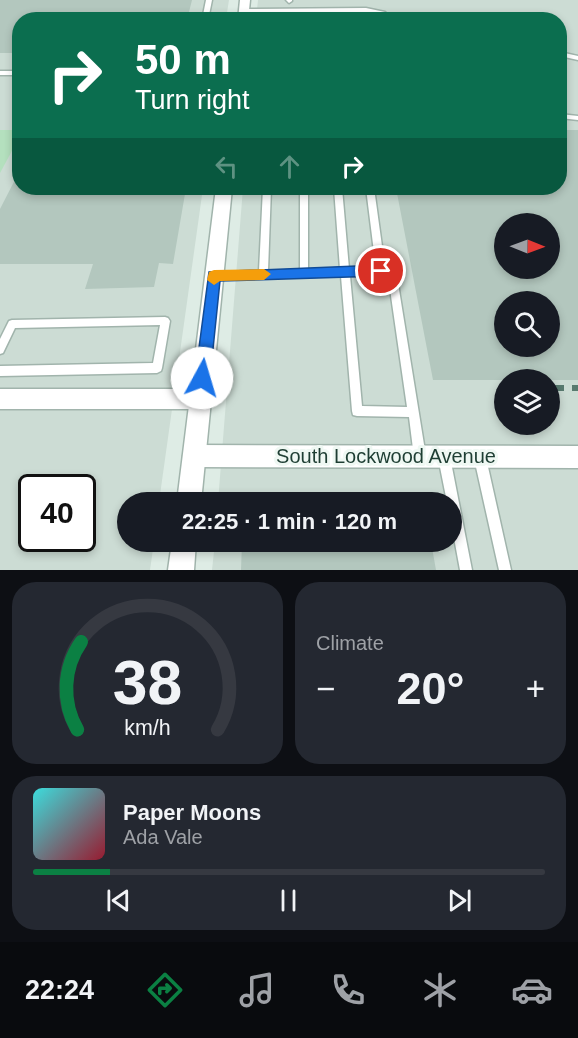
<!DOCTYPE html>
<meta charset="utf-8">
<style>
body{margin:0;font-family:Helvetica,sans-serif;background:#242831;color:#f1f3f6;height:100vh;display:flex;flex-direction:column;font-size:22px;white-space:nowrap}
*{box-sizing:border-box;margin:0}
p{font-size:20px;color:#9ea1a6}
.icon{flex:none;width:33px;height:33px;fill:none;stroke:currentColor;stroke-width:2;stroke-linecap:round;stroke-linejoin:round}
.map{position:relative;height:570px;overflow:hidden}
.details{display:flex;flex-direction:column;gap:12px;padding:12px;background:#0d0f14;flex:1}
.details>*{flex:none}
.guide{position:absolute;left:12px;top:12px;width:555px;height:183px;border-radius:24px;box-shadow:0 3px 9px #0003;background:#0b6e4f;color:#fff;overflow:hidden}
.needle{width:39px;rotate:91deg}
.buttons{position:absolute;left:494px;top:213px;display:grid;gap:12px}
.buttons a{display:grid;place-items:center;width:66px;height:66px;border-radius:50%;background:#171b24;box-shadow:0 3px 9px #0003;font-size:30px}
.speed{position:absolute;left:18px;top:474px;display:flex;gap:12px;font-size:30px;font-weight:700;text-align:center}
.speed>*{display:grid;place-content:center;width:78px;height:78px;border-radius:50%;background:#171b24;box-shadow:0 3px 9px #0003;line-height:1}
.speed .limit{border:3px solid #111;border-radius:9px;background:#fff;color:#111}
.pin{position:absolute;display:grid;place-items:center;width:51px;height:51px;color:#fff;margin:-26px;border:3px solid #fff;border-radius:50%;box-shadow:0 2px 6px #0007}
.me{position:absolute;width:66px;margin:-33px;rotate:6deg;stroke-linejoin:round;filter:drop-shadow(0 0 4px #0008)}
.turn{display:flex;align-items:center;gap:21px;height:126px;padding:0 24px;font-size:27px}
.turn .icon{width:78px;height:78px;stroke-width:2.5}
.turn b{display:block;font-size:42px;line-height:51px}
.lanes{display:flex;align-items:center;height:57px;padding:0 24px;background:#0003;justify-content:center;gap:30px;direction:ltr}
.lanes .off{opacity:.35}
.big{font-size:45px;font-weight:600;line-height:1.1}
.details .widget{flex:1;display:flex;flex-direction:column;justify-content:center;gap:9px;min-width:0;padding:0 21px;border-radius:24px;background:#242831}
.details .dial{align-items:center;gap:0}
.dial svg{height:156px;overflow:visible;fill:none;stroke:#363941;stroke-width:7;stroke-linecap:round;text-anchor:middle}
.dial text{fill:#f1f3f6;stroke:none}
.song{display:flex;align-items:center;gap:18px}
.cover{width:72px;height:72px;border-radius:9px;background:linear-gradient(135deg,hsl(180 70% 55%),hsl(350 70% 35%))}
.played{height:6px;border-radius:3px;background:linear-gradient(90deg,#0b8043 15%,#363941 15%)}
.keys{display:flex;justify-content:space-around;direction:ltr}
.heat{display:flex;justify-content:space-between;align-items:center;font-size:33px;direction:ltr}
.details .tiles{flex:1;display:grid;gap:12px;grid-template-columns:1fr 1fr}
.widget:last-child{grid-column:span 2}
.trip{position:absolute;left:117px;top:492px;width:345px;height:60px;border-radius:30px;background:#171b24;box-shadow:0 3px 9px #0003;font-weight:600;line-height:60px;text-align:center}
.dock{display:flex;height:96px;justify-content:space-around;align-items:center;background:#090b0e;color:#9ea1a6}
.dock .icon{width:42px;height:42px}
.dock .on{color:#0b8043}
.dock b{font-size:27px;color:#f1f3f6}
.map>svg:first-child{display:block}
.built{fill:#ccdcd4;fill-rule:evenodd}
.green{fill:#b4e0be}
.building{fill:#b3c7be;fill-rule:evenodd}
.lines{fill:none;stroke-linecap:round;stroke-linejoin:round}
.service-casing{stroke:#a1b4ac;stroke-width:3}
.minor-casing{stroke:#a1b4ac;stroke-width:3}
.tertiary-casing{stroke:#a1b4ac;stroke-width:3}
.service{fill:#fff;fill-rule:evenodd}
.minor{fill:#fff;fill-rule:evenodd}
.tertiary{fill:#fff;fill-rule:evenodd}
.rail{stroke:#587a6f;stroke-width:6;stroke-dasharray:15 8;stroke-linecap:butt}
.route{fill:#1a73e8;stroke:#114b97;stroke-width:1.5}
.slow{fill:#f59e0b}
.labels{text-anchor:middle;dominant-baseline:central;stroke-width:6;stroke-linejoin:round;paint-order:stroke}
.near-street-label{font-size:20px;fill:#1e3e33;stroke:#eff8f3}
</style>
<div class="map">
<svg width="578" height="570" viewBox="0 0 578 570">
<rect width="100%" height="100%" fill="#deece5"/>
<path class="built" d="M 0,0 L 229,0 L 226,19 L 20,20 L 20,188 L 203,188 L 159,502 L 128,502 L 128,542 L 154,542 L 150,570 L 0,570 ZM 32,488 L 82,488 L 82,538 L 32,538 Z
M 258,0 L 578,0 L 578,570 L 212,570 L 215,542 L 452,542 L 452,502 L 218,502 L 243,188 L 560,188 L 560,20 L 256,19 ZM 504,224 L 549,224 L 549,268 L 504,268 ZM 504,302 L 549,302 L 549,346 L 504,346 ZM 504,380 L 549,380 L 549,424 L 504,424 Z"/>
<path class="green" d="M 0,130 L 19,130 L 20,136 L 0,173 Z"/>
<path class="building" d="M 0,0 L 192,0 L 187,20 L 20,20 L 20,53 L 0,53 Z
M 560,130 L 578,130 L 578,380 L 433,380 L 396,188 L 560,188 ZM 504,224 L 549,224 L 549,268 L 504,268 ZM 504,302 L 549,302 L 549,346 L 504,346 Z
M 20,170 L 20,188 L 186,188 L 173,264 L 159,263 L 154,287 L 85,289 L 93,264 L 0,264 L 0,209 Z
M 242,542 L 431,542 L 436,570 L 241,570 Z"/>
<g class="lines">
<defs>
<path id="service" d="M 206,0 L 212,0 L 208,20 L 202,20 Z
M 286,0 L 292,0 L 292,1 L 289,3 Z
M 366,8 L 385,12 L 392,20 L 386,20 L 381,14 L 366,12 L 244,13 L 241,11 L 244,9 Z
M 560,52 L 578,56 L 578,60 L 560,56 Z
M 0,71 L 20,71 L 20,75 L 0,75 Z
M 560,114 L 578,116 L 578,120 L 560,118 Z
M 263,188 L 271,188 L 268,271 L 300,270 L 300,188 L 308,188 L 308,270 L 340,269 L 334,188 L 342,188 L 349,269 L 376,268 L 366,188 L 374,188 L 385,268 L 395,268 L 396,271 L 426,457 L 424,461 L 420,463 L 416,461 L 414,457 L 409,417 L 357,416 L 353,415 L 352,411 L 341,276 L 211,279 L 210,276 L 211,273 L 214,272 L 259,271 ZM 388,275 L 407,407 L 362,406 L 350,276 Z
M 165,317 L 168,318 L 170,321 L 162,368 L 161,371 L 157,373 L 0,376 L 0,366 L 153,363 L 160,325 L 15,328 L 3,353 L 0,354 L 0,339 L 9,321 L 12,320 Z
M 444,451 L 448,453 L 450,457 L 472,570 L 460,570 L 452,527 L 452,502 L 447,502 L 438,457 L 440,453 Z
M 480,452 L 484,454 L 486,458 L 511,570 L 499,570 L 474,458 L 476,454 Z"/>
<path id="minor" d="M 0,389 L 200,389 L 207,392 L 211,399 L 207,406 L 200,409 L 0,409 Z
M 194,445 L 578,446 L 578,468 L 194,467 L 186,464 L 183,456 L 186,448 Z"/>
<path id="tertiary" d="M 240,0 L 250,0 L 248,20 L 238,20 Z
M 216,188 L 232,188 L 201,502 L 177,502 Z
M 172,542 L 196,542 L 194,570 L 168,570 Z"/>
</defs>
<use href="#service" class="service-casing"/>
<use href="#minor" class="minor-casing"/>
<use href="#tertiary" class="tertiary-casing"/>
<use href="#service" class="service"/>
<use href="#minor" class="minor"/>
<use href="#tertiary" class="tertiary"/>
<path class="rail" d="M 500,388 L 504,388
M 549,388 L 578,388"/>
</g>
<path class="route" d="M 381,265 L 388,271 L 381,276 L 220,281 L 210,378 L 208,383 L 202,386 L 197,383 L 195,378 L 209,272 Z"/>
<path class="slow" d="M 264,269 L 271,274 L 264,280 L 220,281 L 214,285 L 207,280 L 209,272 L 214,270 Z"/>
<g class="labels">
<g class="near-street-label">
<text x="386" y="456">South Lockwood Avenue</text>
</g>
</g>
</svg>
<div class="buttons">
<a><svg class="needle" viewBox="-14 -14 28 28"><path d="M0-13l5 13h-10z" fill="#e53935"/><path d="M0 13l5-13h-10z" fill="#9ea1a6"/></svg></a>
<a><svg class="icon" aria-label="search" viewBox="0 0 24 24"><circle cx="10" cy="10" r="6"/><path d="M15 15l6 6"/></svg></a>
<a><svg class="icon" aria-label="layers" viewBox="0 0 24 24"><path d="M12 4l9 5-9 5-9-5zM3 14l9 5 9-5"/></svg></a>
</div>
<div class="speed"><div class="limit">40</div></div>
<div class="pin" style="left:381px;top:271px;background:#d93025"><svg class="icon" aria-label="arrive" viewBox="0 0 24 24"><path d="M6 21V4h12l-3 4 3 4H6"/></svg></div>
<svg class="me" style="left:202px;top:378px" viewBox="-20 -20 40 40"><circle r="19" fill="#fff"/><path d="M0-13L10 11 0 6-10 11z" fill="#1a73e8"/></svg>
<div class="trip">22:25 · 1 min · 120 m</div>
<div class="guide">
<div class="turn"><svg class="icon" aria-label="right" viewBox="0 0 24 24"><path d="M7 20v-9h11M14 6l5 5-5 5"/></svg><div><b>50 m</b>Turn right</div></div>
<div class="lanes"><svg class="icon off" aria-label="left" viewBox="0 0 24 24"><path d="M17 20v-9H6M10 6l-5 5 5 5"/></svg><svg class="icon off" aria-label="ahead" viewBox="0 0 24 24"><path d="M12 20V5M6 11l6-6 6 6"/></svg><svg class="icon" aria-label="right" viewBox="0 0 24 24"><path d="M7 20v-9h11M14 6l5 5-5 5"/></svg></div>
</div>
</div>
<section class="details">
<div class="tiles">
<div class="widget dial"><svg viewBox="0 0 100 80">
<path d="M14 69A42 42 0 1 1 86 69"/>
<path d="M14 69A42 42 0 0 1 16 24" stroke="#0b8043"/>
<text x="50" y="56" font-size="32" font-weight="700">38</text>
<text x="50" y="72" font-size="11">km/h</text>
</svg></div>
<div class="widget"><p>Climate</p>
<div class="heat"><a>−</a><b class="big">20°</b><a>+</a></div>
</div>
<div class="widget">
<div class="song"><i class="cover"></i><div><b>Paper Moons</b><p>Ada Vale</p></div></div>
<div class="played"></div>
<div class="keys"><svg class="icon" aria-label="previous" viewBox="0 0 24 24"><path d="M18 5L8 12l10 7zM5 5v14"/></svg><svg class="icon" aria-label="pause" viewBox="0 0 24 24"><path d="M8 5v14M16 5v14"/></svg><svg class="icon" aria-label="next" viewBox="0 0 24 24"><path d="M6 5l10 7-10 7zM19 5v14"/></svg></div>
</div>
</div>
</section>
<nav class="dock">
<b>22:24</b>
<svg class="icon on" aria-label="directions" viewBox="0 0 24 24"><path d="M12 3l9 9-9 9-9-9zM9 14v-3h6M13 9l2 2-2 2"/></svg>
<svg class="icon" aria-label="music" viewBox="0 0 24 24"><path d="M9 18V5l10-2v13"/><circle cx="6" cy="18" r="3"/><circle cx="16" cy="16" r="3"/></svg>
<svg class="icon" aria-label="phone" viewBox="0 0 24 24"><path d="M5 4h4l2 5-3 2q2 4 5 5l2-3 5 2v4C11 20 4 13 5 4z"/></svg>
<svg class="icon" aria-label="climate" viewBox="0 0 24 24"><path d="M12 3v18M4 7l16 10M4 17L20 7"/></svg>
<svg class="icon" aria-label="car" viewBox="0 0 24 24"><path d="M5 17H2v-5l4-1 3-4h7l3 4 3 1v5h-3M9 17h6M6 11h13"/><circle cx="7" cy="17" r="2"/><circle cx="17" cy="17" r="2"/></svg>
</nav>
